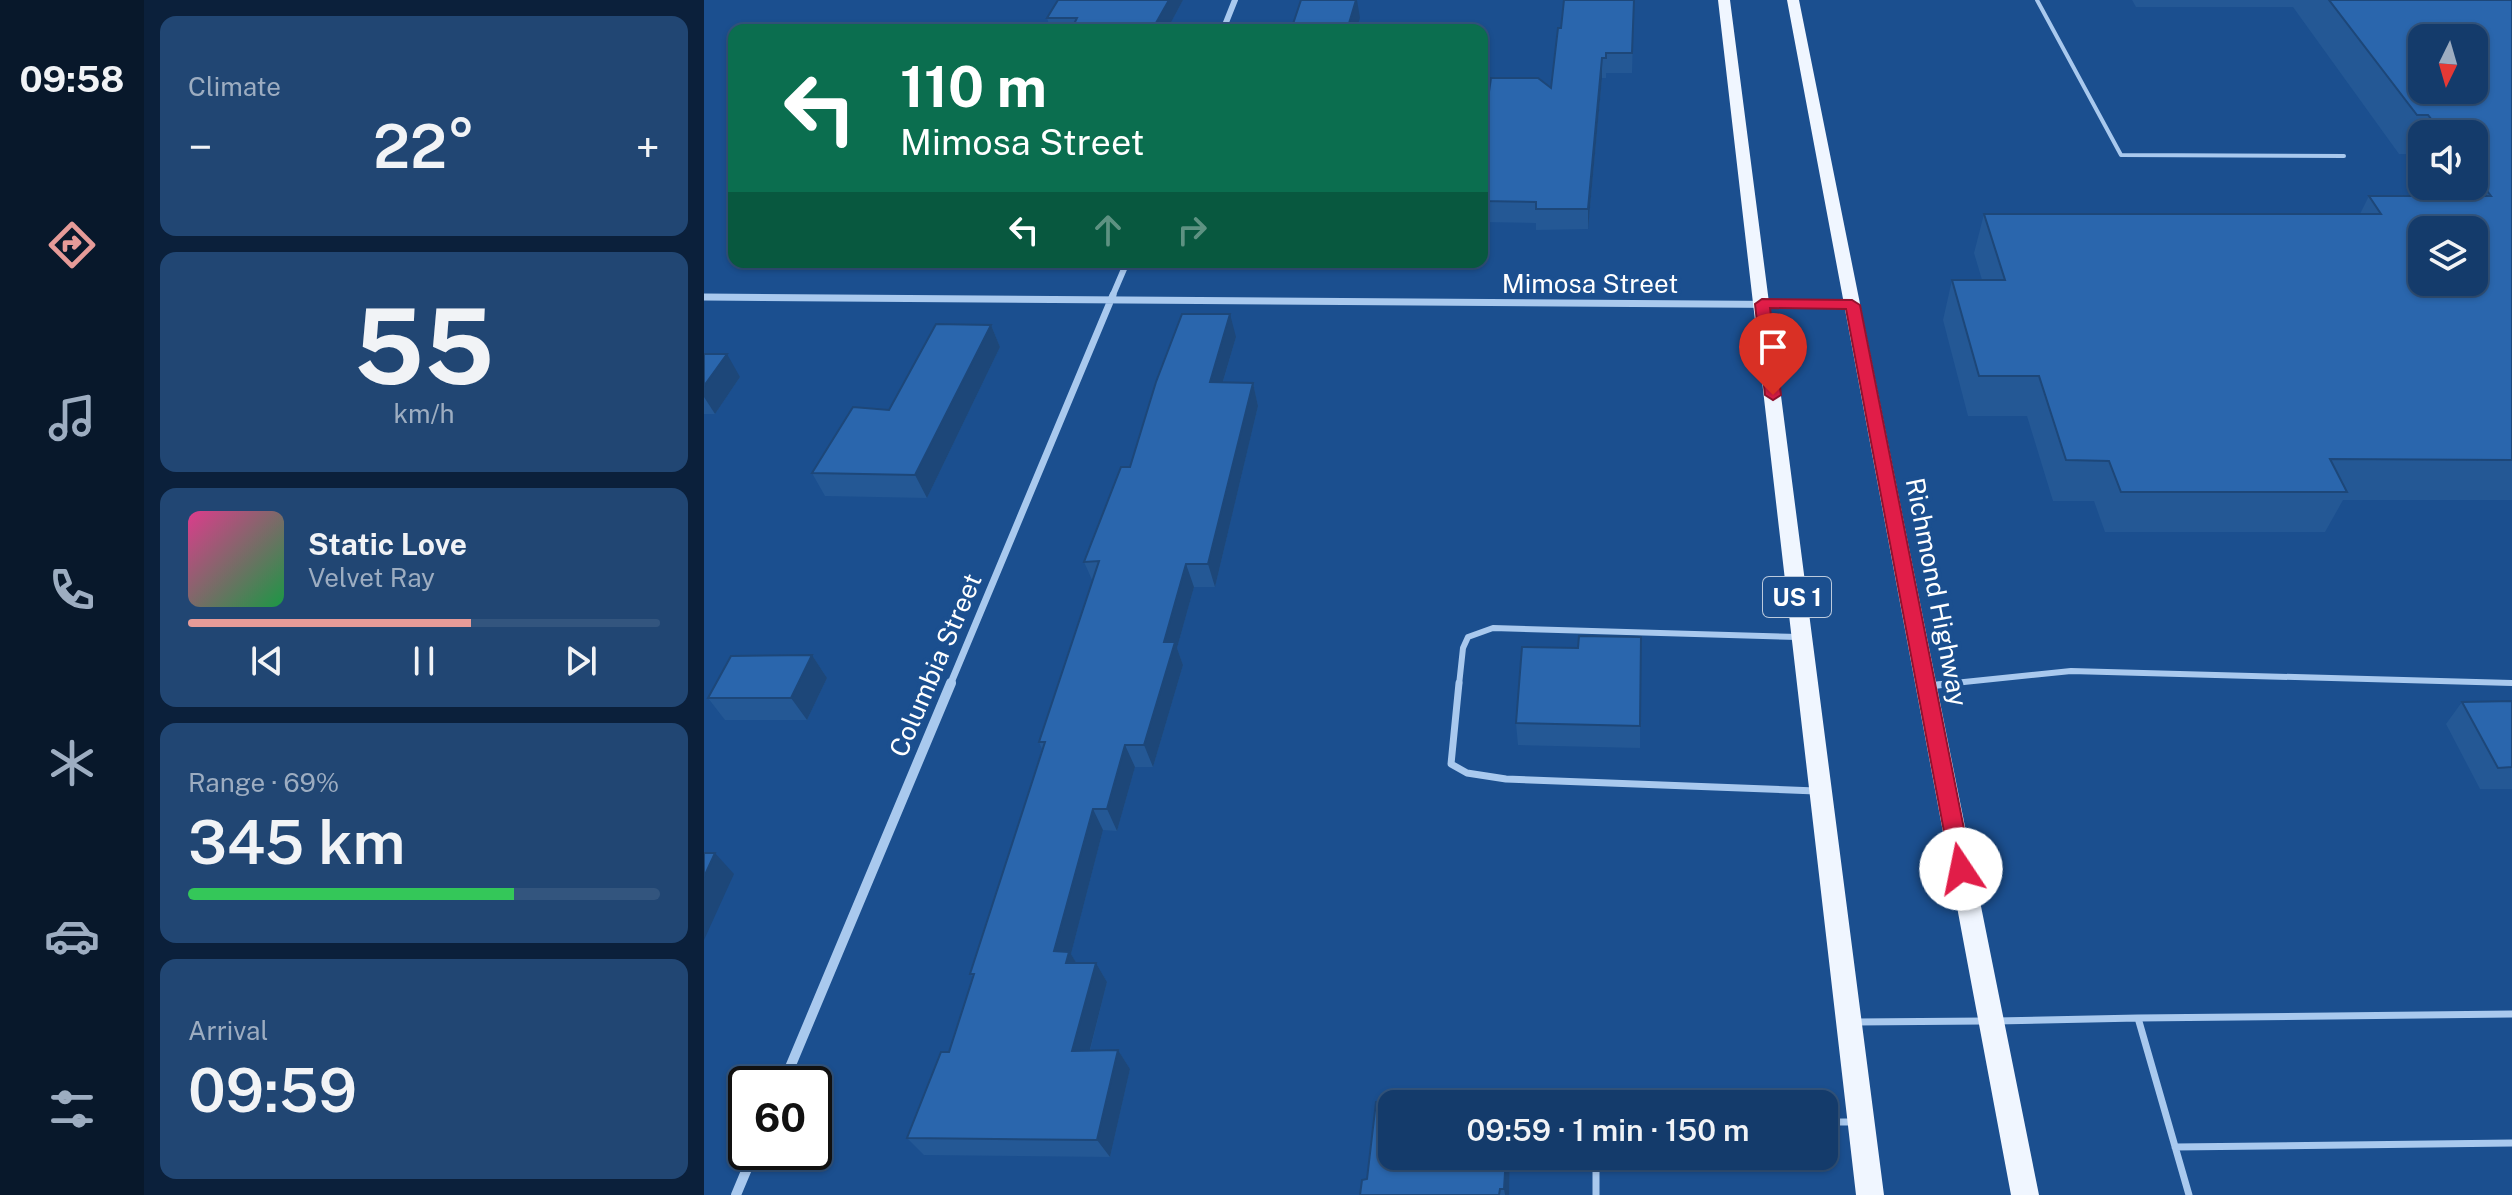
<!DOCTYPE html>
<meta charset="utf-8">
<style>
body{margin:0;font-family:"Public Sans",sans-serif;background:#214673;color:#f1f3f6;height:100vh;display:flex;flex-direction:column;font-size:30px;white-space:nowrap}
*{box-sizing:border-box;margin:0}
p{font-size:26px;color:#9dadc1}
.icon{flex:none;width:44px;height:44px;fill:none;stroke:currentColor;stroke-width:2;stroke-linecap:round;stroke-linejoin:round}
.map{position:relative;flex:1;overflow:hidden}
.drawer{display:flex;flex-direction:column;gap:16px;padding:16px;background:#0b203b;width:560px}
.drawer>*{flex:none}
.hud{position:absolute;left:24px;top:24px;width:760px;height:244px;border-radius:16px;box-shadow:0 2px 6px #0004,0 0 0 2px #33557e;background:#0b6e4f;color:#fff;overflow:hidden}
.needle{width:52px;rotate:185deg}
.fabs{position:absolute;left:1704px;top:24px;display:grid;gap:16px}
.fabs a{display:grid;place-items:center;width:80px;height:80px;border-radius:16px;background:#143b6b;box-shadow:0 2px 6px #0004,0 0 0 2px #33557e;font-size:40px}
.speed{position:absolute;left:24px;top:1066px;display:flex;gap:16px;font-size:40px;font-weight:700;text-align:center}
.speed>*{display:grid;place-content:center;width:104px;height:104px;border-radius:50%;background:#143b6b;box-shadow:0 2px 6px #0004,0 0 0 2px #33557e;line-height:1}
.speed .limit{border:4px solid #111;border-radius:12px;background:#fff;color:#111}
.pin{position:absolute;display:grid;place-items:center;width:68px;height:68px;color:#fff;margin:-82px -34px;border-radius:50% 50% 50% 0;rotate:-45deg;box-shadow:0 0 8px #0007}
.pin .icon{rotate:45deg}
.me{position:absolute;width:88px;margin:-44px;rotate:349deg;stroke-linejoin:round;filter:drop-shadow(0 0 6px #0008)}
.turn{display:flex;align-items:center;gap:28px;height:168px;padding:0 40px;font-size:36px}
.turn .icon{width:104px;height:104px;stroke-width:2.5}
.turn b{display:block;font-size:56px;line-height:68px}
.lanes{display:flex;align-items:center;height:76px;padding:0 40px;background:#0003;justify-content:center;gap:40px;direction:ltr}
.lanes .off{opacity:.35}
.big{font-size:60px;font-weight:600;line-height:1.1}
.drawer .widget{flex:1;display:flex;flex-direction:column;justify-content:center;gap:12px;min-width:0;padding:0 28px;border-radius:16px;background:#214673}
.drawer .dial{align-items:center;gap:0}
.dial b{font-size:104px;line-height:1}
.song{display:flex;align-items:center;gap:24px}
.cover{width:96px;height:96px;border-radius:12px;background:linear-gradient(135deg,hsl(330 70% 55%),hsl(140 70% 35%))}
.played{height:8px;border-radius:4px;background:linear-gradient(90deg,#e69b98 60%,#33557e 60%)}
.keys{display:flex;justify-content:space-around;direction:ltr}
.heat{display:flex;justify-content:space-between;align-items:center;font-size:44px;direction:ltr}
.charge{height:12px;border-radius:6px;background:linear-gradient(90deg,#34c759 69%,#33557e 0)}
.trip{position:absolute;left:674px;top:1090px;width:460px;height:80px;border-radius:16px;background:#143b6b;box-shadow:0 2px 6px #0004,0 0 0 2px #33557e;font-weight:600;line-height:80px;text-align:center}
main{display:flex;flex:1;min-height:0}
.tab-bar{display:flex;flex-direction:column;width:144px;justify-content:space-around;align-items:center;background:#08182b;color:#9dadc1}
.tab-bar .icon{width:56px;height:56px}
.tab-bar .selected{color:#e69b98}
.tab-bar b{font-size:36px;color:#f1f3f6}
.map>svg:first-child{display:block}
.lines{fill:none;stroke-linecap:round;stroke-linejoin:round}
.lane-far2{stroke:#a9c9ee;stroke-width:4}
.lane-far1{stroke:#a9c9ee;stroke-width:6}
.lane{stroke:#a9c9ee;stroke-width:7}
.street-far2{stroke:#a9c9ee;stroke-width:6}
.street-far1{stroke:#a9c9ee;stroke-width:7}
.street{stroke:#a9c9ee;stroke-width:10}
.primary{fill:#f0f6ff;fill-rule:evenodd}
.wall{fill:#245895}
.shaded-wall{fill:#1d4779}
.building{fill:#2a66ad;stroke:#1d4779;stroke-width:2;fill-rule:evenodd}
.route{fill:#e11d48;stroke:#92132f;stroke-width:2}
.labels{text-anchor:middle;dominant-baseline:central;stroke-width:8;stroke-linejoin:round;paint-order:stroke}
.shield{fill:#1b4f8f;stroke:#bbcadd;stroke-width:2}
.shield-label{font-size:24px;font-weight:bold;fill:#fff}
.street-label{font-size:26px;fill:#fff;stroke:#1b4f8f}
</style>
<main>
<nav class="tab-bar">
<b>09:58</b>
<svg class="icon selected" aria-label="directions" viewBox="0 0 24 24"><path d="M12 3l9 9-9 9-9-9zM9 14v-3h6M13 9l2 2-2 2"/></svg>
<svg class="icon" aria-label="music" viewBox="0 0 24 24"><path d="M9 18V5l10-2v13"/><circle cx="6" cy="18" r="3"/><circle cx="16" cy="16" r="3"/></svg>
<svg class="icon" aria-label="phone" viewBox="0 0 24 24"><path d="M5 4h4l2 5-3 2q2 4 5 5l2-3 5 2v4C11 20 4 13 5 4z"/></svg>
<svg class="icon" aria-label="climate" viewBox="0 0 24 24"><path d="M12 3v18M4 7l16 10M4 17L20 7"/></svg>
<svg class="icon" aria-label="car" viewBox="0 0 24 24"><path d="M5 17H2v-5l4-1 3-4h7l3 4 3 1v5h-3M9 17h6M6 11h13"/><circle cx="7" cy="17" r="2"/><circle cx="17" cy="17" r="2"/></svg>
<svg class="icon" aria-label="filters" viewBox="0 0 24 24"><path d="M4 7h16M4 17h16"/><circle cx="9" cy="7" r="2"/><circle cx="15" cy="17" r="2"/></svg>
</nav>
<section class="drawer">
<div class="widget"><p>Climate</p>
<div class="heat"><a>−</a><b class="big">22°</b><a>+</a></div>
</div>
<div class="widget dial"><b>55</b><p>km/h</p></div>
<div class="widget">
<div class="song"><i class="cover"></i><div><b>Static Love</b><p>Velvet Ray</p></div></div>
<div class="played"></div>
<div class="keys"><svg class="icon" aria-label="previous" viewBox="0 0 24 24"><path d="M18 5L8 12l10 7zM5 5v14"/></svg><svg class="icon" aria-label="pause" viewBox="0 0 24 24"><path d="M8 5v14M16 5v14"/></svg><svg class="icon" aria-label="next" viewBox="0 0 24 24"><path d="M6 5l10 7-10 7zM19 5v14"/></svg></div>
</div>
<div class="widget"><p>Range · 69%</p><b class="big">345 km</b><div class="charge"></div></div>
<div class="widget"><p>Arrival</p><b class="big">09:59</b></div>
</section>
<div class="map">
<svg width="1808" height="1195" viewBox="0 0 1808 1195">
<rect width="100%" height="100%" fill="#1b4f8f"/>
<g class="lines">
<path class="lane-far2" d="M 1333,0 L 1417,155 L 1640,156"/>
<path class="lane-far1" d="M 755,685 L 759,648 L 764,637 L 789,628 L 1094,637
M 1231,685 L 1367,671 L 1808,683"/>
<path class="lane" d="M 755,683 L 747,764 L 763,773 L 802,779 L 1112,791
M 1226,686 L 1250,683
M 1434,1018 L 1808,1014
M 1292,1021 L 1434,1018 L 1485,1195
M 1152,1022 L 1281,1021
M 1120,1122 L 1150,1122
M 1471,1147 L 1808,1143
M 892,1156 L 892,1195"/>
<path class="street-far2" d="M 519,30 L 531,0
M 408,297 L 423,262"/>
<path class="street-far1" d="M 0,297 L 1148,305
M 246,685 L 409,295"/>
<path class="street" d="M 79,1084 L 247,683
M 32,1195 L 50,1152"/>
<path class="primary" d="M 1014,0 L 1026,0 L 1180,1195 L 1152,1195 Z
M 1083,0 L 1095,0 L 1335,1195 L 1307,1195 Z"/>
</g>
<path class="wall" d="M 354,0 L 479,0 L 463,30 L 347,30 L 343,18 Z
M 930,0 L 928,73 L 902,73 L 902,78 L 898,78 L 884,229 L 832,230 L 832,223 L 778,222 L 778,139 L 847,88 L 857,28 Z
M 1428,0 L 1808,0 L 1808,500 L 1639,500 L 1621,532 L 1401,532 L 1390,501 L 1349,501 L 1323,416 L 1264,416 L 1239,320 L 1248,280 L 1278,280 L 1270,253 L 1280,214 L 1656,214 L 1665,196 L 1737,196 L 1730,186 L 1770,186 L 1770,134 L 1718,134 L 1718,170 L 1706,154 L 1695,154 L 1589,7 L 1432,7 Z
M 287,325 L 296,347 L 223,498 L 121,496 L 108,473 Z
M 532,337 L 519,382 L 549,383 L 554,406 L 511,587 L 490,587 L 473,648 L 479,665 L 449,767 L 431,767 L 413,831 L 399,830 L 367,954 L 372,963 L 392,963 L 403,982 L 386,1051 L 414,1050 L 426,1069 L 406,1157 L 220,1155 L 203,1138 L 245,1052 L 269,977 L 266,974 L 338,749 L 335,742 L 389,582 L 380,562 L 426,467 Z
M 0,354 L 36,377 L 11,414 L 0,414 Z
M 874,648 L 936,726 L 936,748 L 814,745 L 812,723 Z
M 108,655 L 123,678 L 103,720 L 21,720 L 4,698 Z
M 1808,701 L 1808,789 L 1776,789 L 1742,724 L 1758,702 Z
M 688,1156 L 806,1156 L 805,1195 L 656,1195 L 663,1179 Z"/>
<path class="shaded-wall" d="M 465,0 L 479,0 L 463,30 L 448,30 Z
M 652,0 L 653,0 L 656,18 L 652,30 L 643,30 Z
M 898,58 L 898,78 L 884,229 L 884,209 Z
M 526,314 L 532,337 L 512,405 L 506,382 Z
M 287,325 L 296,347 L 223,498 L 211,475 Z
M 23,354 L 36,377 L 11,414 L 0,397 L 0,386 Z
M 549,383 L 554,406 L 511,587 L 504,564 Z
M 482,564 L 490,587 L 473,648 L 479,665 L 449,767 L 440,745 L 460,642 Z
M 108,655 L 123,678 L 103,720 L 87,698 Z
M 421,745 L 431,767 L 413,831 L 403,809 Z
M 389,809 L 399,830 L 367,954 L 377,971 L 374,983 L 350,951 Z
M 11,853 L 30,874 L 0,940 L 0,877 Z
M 392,963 L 403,982 L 381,1069 L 368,1051 Z
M 414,1050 L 426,1069 L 406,1157 L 393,1140 Z
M 802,1156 L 806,1156 L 805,1195 L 801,1195 L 800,1189 Z"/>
<path class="building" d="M 354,0 L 465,0 L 448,30 L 367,30 L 373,18 L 343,18 Z
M 597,0 L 652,0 L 643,30 L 587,30 Z
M 860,0 L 930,0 L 928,53 L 902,53 L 902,58 L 898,58 L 884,209 L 832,209 L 832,202 L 778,201 L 778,139 L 787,78 L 834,78 L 847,88 L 854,28 L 857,28 Z
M 1625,0 L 1808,0 L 1808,460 L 1626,459 L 1643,492 L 1417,492 L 1405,461 L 1362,460 L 1335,376 L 1275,376 L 1248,280 L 1301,280 L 1280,214 L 1677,214 L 1665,196 L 1787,196 L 1770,174 L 1770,134 L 1739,134 L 1724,115 L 1713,115 ZM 1718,38 L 1770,38 L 1770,90 L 1718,90 ZM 1718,230 L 1770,230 L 1770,282 L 1718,282 Z
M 478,314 L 526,314 L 506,382 L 549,383 L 504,564 L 482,564 L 460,642 L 471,642 L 440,745 L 421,745 L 403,809 L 389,809 L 350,951 L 365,952 L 362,963 L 392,963 L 368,1051 L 414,1050 L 393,1140 L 203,1138 L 237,1052 L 245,1052 L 270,974 L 266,974 L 341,742 L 335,742 L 395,561 L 380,562 L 417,467 L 426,467 L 452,382 Z
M 232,324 L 287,325 L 211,475 L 108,473 L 149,407 L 185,410 Z
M 0,354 L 23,354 L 0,386 Z
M 875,636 L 937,637 L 936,726 L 812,723 L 818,647 L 874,648 Z
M 108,655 L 87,698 L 4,698 L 27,656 Z
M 1808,701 L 1808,767 L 1794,768 L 1758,702 Z
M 0,853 L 11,853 L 0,877 Z
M 672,1102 L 734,1104 L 688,1104 L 688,1156 L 802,1156 L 800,1189 L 796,1189 L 795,1195 L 656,1195 L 658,1180 L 663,1179 Z"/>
<path class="route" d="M 1058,299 L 1148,300 L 1156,305 L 1268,869 L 1265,875 L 1257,878 L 1250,875 L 1247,869 L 1142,309 L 1066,308 L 1077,395 L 1069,400 L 1061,395 L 1051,304 Z"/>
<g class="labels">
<rect class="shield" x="1059" y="577" width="68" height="40" rx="6"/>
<g class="shield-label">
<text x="1093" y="597">US 1</text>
</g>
<g class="street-label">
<text x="886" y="283">Mimosa Street</text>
<text transform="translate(1233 592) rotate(79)">Richmond Highway</text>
<text transform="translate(231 665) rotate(-67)">Columbia Street</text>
</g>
</g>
</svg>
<div class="fabs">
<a><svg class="needle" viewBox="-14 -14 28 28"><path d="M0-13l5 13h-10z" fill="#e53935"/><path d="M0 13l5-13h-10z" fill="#9dadc1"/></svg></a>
<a><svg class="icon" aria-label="sound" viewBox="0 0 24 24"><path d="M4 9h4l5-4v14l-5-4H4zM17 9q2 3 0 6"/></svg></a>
<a><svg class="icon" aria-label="layers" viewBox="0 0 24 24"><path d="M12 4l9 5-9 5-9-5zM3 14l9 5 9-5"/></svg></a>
</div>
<div class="speed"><div class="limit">60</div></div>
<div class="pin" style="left:1069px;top:395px;background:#d93025"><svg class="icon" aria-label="arrive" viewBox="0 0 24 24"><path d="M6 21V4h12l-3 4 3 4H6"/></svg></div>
<svg class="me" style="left:1257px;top:869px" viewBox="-20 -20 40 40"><circle r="19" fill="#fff"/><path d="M0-13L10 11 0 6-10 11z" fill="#e11d48"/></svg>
<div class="trip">09:59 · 1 min · 150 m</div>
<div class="hud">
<div class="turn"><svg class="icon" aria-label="left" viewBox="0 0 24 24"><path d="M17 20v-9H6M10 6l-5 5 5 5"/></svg><div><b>110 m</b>Mimosa Street</div></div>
<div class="lanes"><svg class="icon" aria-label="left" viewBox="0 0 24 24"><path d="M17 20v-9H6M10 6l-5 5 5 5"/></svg><svg class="icon off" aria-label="ahead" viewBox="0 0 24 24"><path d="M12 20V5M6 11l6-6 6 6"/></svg><svg class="icon off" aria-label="right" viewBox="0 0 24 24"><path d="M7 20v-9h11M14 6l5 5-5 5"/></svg></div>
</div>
</div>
</main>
